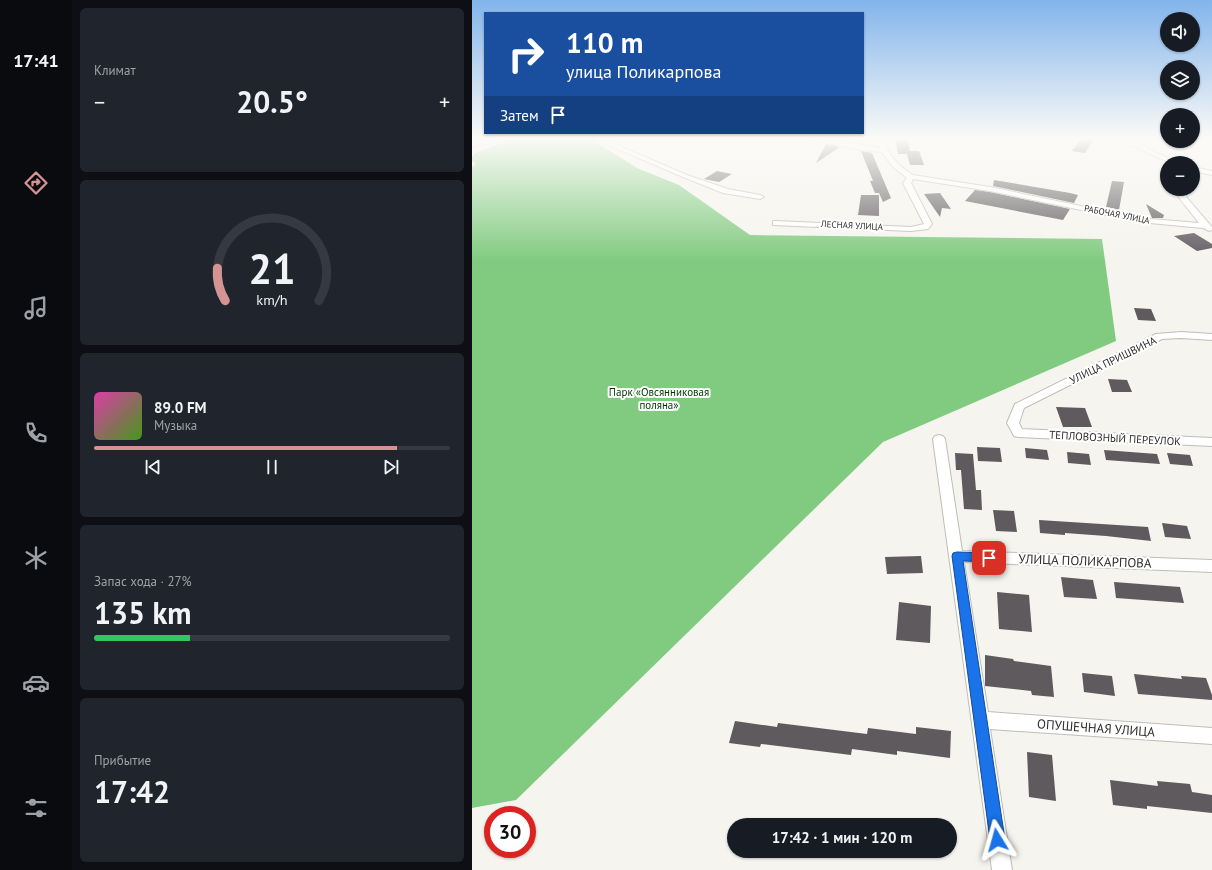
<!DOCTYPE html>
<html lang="ru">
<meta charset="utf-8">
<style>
body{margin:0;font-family:"PT Sans",sans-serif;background:#20242c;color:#f1f3f6;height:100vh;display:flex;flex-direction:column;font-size:15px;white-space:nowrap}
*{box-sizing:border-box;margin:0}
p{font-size:13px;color:#9ea1a6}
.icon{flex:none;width:22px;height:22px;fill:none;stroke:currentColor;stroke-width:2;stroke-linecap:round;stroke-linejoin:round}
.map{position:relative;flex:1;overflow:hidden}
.sheet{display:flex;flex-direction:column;gap:8px;padding:8px;background:#0d0f14;width:400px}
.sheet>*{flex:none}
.top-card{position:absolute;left:12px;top:12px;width:380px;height:122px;border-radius:0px;box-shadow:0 1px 3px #0004;background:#1a4fa0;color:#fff;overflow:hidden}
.tools{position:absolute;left:688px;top:12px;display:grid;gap:8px}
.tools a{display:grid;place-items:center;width:40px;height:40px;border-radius:50%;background:#171b24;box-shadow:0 1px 3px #0004;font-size:20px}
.speed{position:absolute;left:12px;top:806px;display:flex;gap:8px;font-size:20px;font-weight:700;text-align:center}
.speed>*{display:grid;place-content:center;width:52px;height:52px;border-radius:50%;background:#171b24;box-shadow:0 1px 3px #0004;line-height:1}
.speed .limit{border:6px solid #d22;background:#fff;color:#111}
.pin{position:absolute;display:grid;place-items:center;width:34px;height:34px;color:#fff;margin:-17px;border-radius:8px;box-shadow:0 2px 6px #0006}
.me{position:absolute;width:44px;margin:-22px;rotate:352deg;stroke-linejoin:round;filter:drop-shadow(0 0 3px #0008)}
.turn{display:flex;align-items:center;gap:14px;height:84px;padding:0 16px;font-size:18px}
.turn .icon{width:52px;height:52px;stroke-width:2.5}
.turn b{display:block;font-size:28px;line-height:34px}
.then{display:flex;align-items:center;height:38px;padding:0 16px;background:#0003;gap:8px;font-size:15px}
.big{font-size:30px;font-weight:700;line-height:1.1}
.sheet .card{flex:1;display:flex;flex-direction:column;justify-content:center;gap:6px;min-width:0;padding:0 14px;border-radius:6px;background:#20242c}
.sheet .dial{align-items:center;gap:0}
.dial svg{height:104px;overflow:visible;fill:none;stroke:#363941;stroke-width:7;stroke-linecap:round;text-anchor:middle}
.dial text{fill:#f1f3f6;stroke:none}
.song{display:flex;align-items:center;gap:12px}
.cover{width:48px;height:48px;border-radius:6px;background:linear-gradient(135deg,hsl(320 70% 55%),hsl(100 70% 35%))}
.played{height:4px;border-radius:2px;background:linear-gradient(90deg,#d49494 85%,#363941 85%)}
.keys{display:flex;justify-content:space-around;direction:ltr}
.heat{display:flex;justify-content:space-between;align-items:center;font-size:22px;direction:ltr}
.charge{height:6px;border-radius:3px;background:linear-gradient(90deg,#34c759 27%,#363941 0)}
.trip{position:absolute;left:255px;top:818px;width:230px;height:40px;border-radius:20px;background:#171b24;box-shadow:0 1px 3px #0004;font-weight:700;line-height:40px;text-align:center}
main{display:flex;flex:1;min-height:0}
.tabs{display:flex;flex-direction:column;width:72px;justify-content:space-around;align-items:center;background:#090b0e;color:#9ea1a6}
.tabs .icon{width:28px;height:28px}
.tabs .active{color:#d49494}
.tabs b{font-size:18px;color:#f1f3f6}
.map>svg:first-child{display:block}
.forest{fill:#81cb80}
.building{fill:#5f5a5e}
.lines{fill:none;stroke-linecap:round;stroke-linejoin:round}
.minor-casing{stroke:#bfbdb7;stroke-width:2}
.minor{fill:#fff;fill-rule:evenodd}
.route{fill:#1a73e8;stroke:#114b97}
.labels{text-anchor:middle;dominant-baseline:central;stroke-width:4;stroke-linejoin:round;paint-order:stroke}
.far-street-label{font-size:9px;fill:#2e2d2b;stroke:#fff}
.street-label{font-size:11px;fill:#2e2d2b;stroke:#fff}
.park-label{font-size:11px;fill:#003503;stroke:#fff}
.near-street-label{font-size:13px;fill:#2e2d2b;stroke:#fff}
</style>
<main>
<nav class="tabs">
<b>17:41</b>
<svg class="icon active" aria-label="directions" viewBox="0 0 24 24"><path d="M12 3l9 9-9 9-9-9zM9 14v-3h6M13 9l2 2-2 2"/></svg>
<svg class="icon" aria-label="music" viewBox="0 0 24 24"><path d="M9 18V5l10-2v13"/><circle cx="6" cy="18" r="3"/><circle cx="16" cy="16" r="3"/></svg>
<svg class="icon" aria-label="phone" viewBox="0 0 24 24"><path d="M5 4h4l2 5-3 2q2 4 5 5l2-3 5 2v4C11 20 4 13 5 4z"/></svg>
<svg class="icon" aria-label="climate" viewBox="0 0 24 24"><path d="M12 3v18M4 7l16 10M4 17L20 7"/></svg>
<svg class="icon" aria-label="car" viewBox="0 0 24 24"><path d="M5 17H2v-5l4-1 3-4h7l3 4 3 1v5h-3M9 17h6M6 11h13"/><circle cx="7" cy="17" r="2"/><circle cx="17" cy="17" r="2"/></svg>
<svg class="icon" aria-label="filters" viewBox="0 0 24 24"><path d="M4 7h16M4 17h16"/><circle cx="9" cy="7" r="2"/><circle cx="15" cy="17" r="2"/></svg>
</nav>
<section class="sheet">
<div class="card"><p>Климат</p>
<div class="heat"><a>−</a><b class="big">20.5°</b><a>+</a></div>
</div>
<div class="card dial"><svg viewBox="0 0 100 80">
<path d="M14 69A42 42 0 1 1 86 69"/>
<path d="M14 69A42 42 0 0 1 8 44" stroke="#d49494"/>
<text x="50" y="56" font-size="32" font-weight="700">21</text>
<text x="50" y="72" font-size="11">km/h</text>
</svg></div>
<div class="card">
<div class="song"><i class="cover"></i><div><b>89.0 FM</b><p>Музыка</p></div></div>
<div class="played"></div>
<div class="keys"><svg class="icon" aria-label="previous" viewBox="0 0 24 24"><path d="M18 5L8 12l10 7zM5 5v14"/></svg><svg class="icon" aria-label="pause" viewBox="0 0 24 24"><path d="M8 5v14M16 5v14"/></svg><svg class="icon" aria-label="next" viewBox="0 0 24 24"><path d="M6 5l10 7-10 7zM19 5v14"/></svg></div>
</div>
<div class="card"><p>Запас хода · 27%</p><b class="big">135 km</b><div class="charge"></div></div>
<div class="card"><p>Прибытие</p><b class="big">17:42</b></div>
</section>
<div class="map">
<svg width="740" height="870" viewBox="0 0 740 870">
<rect width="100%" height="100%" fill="#f6f4ee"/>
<path class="forest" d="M 41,139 L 119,139 L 165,168 L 207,185 L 278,235 L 630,239 L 644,341 L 411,442 L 44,800 L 0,808 L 0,167 L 4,164 L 0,161 L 0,157 L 3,153 Z"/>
<path class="building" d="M 423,139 L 436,139 L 438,151 L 447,151 L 452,165 L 438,165 L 435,154 L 426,154 Z
M 609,139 L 622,139 L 613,153 L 600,151 Z
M 354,144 L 368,147 L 344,163 Z
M 389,151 L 400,153 L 419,198 L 411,202 L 407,193 L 403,193 L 398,181 L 401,181 Z
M 245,171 L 260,174 L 247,182 L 232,179 Z
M 522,180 L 598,193 L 606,195 L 602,203 L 521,186 Z
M 640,181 L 652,182 L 647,210 L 634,207 Z
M 503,190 L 518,192 L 598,209 L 591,220 L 493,201 Z
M 468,193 L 479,209 L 470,208 L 468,217 L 452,194 Z
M 389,195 L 407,195 L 407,216 L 386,215 Z
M 674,204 L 692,215 L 691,218 L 680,218 Z
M 722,233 L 740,244 L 740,248 L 725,251 L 702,236 Z
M 662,308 L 679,309 L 684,321 L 666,320 Z
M 636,379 L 655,380 L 660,392 L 640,392 Z
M 584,407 L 613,408 L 620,427 L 591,427 Z
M 505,447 L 528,448 L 530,462 L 506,461 Z
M 553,448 L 575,450 L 577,460 L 554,458 Z
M 632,450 L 685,454 L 688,464 L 634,460 Z
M 595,452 L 617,454 L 619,465 L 596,463 Z
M 483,453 L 501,454 L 504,490 L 509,490 L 510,510 L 492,509 L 489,470 L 484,470 Z
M 695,453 L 718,455 L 721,466 L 698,464 Z
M 521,510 L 542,511 L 545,532 L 524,531 Z
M 567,520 L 676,527 L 679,541 L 634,536 L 593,533 L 593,535 L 568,533 Z
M 690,523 L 715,526 L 719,539 L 693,537 Z
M 449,556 L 451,573 L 415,574 L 413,557 Z
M 589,577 L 621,580 L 625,599 L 592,597 Z
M 642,582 L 708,587 L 712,603 L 644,598 Z
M 525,592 L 557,595 L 560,632 L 527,629 Z
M 427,602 L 459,606 L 458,643 L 424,640 Z
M 513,655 L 541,659 L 542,661 L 579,666 L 582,697 L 560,695 L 559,691 L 513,686 Z
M 610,673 L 640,676 L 643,696 L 612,692 Z
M 662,674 L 710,679 L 709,676 L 734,678 L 740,695 L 740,700 L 666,694 Z
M 263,721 L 305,727 L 306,723 L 395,734 L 396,728 L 444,734 L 444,727 L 479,731 L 478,758 L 425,751 L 425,755 L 380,749 L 379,755 L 289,744 L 288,747 L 257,743 Z
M 555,752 L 580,755 L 584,801 L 557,797 Z
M 638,780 L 686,786 L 685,781 L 718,784 L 720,792 L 740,795 L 740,813 L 675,806 L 675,809 L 641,805 Z"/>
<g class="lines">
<defs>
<path id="minor" d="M 25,139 L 41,139 L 0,147 L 0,143 Z
M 122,139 L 131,139 L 215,175 L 256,189 L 288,195 L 292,197 L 288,199 L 251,193 L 211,177 Z
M 338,139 L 352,139 L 408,148 L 405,139 L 411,139 C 417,156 426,166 441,175 L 518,187 L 667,218 L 727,223 L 708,199 L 703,189 L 711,189 L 715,198 L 740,227 L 740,230 L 737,231 L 731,228 L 667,222 L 518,191 L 441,179 L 439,183 L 460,224 L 456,229 L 439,231 L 301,225 L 301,221 L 304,221 L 439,227 L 452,224 L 431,183 L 435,178 L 421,167 L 410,152 L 390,150 Z
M 630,139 L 646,139 L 667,143 L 682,152 L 708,163 L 699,163 L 678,154 L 663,146 Z
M 721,167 L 740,171 L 740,175 L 721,171 Z
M 709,332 L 740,334 L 740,340 L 709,338 L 690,339 L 552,408 L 547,423 L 550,429 L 740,438 L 740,446 L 546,437 L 542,436 L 535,423 L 543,404 L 684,334 Z
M 467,435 L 471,436 L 473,439 L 490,551 L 740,560 L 740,572 L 492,562 L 516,712 L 740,728 L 740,744 L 518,729 L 540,870 L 520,870 L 461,439 L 463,436 Z"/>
</defs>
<use href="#minor" class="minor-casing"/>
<use href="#minor" class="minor"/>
</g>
<linearGradient id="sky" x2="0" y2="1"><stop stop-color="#82b4ec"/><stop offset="0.53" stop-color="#fbfaf7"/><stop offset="1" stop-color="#fbfaf7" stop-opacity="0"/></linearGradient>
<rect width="740" height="261" fill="url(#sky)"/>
<path class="route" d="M 485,552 L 517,553 L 521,555 L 522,558 L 521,560 L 517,562 L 491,561 L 533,840 L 531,845 L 525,848 L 520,845 L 518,840 L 480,556 L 481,553 Z"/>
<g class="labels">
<g class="far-street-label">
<text transform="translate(645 214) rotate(11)">РАБОЧАЯ УЛИЦА</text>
<text transform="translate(380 225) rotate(3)">ЛЕСНАЯ УЛИЦА</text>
</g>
<g class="street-label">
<text transform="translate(641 360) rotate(-26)">УЛИЦА ПРИШВИНА</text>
<text transform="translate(643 438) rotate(3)">ТЕПЛОВОЗНЫЙ ПЕРЕУЛОК</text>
</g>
<g class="park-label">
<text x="187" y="392">Парк «Овсянниковая<tspan x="187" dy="13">поляна»</tspan></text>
</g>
<g class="near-street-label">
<text transform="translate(613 561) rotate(2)">УЛИЦА ПОЛИКАРПОВА</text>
<text transform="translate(624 728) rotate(4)">ОПУШЕЧНАЯ УЛИЦА</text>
</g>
</g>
</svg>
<div class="tools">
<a><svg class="icon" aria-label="sound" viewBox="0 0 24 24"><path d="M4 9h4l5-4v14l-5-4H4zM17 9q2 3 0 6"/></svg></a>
<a><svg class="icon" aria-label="layers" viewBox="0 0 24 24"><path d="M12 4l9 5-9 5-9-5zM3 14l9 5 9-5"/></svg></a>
<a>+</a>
<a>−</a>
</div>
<div class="speed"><div class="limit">30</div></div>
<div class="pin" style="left:517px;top:558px;background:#d93025"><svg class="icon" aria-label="arrive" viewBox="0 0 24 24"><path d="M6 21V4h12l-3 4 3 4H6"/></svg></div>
<svg class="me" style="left:525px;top:840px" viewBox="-20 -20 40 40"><path d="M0-17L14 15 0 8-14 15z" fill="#1a73e8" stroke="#fff" stroke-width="4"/></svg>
<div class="trip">17:42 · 1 мин · 120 m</div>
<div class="top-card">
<div class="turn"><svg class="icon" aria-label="right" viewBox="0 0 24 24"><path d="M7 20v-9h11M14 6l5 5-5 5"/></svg><div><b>110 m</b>улица Поликарпова</div></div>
<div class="then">Затем<svg class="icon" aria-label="arrive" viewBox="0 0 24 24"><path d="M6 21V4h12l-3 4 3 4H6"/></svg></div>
</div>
</div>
</main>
